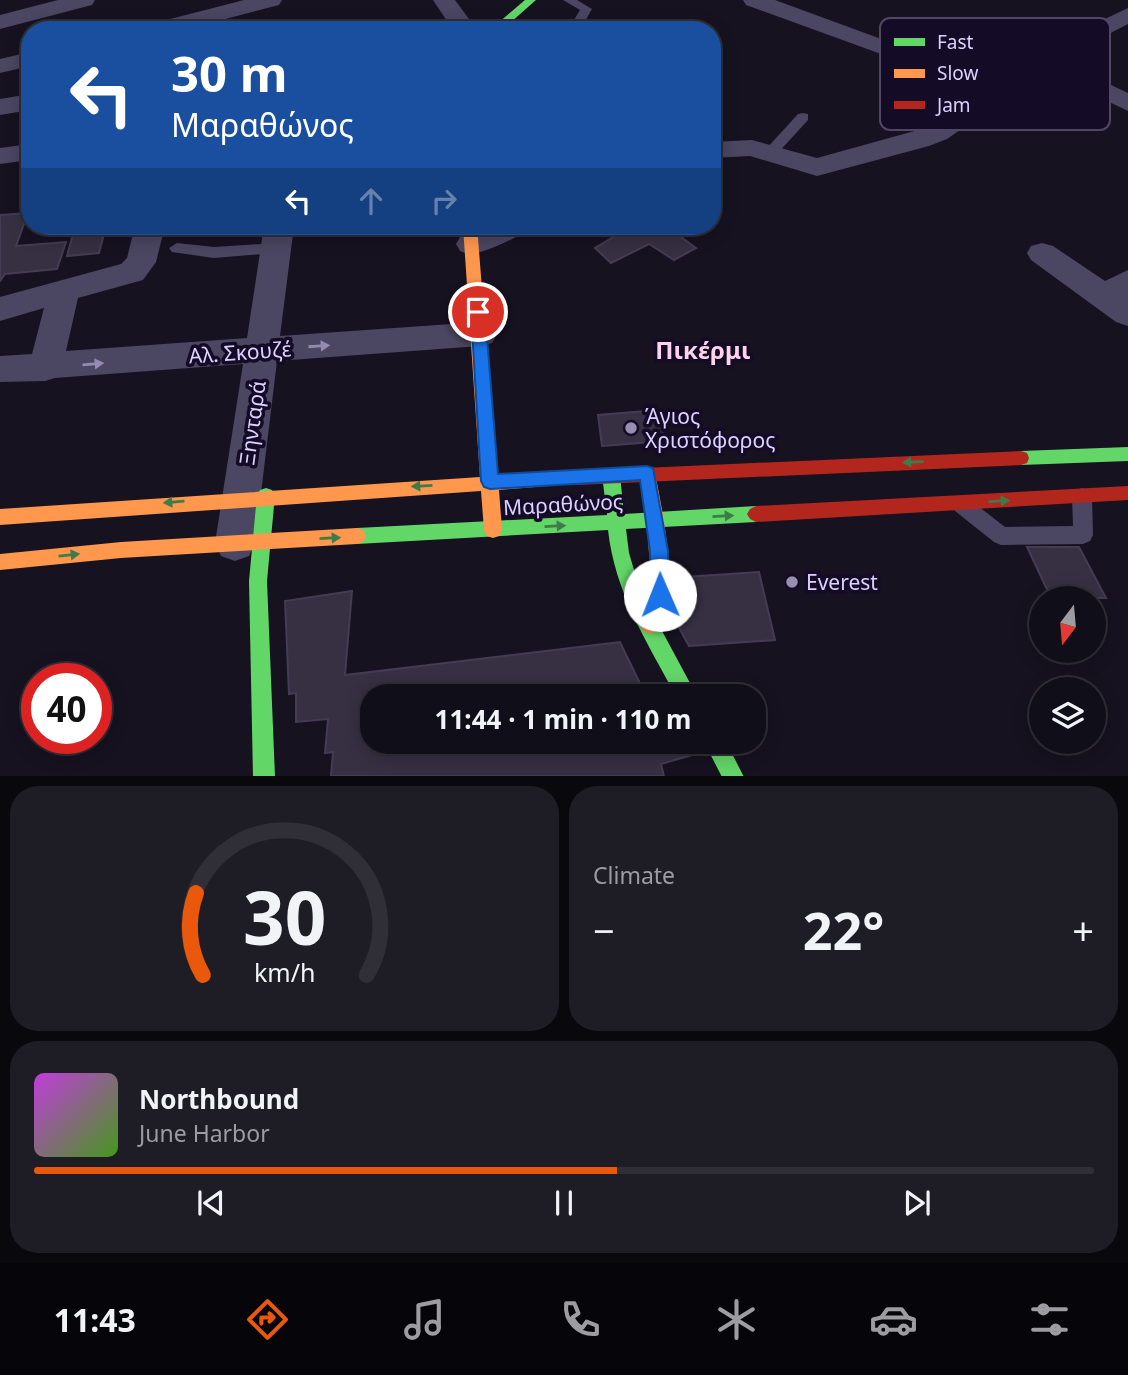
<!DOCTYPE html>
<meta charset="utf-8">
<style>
body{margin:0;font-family:"Noto Sans",sans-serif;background:#1e1c25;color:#f1f3f6;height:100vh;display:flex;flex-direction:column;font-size:26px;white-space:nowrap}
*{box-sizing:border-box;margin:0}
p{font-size:23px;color:#9c9ca2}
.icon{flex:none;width:38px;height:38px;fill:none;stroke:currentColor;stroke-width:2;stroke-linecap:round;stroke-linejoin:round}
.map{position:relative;height:776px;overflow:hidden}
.details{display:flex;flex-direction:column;gap:10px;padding:10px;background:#09080d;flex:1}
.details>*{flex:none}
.guide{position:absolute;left:21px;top:21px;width:700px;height:214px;border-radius:28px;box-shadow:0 4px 18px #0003,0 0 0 2px #302e37;background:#1a4fa0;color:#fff;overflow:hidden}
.needle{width:46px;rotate:196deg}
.tools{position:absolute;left:1029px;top:586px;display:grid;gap:14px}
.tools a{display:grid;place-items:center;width:77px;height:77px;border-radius:50%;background:#100e18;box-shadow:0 4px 18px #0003,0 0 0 2px #302e37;font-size:35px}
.speed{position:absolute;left:21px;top:663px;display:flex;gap:14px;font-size:35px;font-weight:700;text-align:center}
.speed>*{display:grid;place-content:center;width:91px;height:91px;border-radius:50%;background:#100e18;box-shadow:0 4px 18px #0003,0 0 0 2px #302e37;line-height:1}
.speed .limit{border:10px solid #d22;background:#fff;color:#111}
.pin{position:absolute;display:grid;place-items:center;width:60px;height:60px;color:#fff;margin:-30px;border:4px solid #fff;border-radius:50%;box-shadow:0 2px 7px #0007}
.me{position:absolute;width:77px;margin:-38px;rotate:359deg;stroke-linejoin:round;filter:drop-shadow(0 0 5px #0008)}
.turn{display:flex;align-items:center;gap:24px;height:147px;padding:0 35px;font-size:32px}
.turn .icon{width:91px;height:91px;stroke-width:2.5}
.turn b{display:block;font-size:49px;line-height:60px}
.lanes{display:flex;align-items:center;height:66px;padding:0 35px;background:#0003;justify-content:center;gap:35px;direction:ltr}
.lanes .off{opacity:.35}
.big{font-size:52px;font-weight:700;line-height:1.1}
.details .tile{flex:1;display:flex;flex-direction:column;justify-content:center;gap:10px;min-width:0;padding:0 24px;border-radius:28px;background:#1e1c25}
.details .dial{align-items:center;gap:0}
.dial svg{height:182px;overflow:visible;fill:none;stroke:#302e37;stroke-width:7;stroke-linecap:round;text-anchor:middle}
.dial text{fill:#f1f3f6;stroke:none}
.song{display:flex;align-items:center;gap:21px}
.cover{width:84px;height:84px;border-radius:10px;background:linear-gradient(135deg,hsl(290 70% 55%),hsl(100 70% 35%))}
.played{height:7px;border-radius:4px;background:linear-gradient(90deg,#ea580c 55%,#302e37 55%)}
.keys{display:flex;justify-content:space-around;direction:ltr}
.heat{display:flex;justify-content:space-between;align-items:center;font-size:38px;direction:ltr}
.details .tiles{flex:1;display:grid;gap:10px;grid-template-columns:1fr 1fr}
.tile:last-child{grid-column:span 2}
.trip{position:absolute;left:360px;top:684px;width:406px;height:70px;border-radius:28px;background:#100e18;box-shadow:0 4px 18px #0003,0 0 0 2px #302e37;font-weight:700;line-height:70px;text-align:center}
.dock{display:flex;height:112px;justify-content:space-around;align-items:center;background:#06060a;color:#9c9ca2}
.dock .icon{width:49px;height:49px}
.dock .current{color:#ea580c}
.dock b{font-size:32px;color:#f1f3f6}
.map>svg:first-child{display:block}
.building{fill:#363042;stroke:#443c54;stroke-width:2}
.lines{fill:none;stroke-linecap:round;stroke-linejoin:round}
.lane{fill:#4b4661;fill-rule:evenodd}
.street{fill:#4b4661;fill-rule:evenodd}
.fast{fill:#63d668;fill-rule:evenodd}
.slow{fill:#ff974d;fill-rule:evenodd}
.jam{fill:#b3261e;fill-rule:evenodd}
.oneway{fill:#948cb0}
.oneway2{fill:#3f7b4a}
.route{fill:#1a73e8;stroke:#114b97;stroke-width:2}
.poi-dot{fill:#978eb1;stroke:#140c26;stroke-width:2.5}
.labels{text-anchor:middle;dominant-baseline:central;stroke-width:7;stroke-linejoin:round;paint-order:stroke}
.street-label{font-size:21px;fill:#dcd1ff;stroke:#140c26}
.poi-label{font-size:21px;fill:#dcd1ff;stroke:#140c26;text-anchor:start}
.quarter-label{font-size:24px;font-weight:bold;fill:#ffd3e9;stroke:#140c26}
.key{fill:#140c26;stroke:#504767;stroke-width:2}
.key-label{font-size:19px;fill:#dcd1ff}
</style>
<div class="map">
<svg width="1128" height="777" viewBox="0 0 1128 777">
<rect width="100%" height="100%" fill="#161220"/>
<path class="building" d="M 28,213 L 16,246 L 66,242 L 57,269 L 5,274 L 0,281 L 0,215 Z
M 87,226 L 106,226 L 99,253 L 67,256 L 75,227 Z
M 623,226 L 684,226 L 673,231 L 696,248 L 674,260 L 649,244 L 611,263 L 595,248 L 627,229 Z
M 658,410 L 665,441 L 602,446 L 598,415 Z
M 1027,547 L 1079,547 L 1106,598 L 1051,598 Z
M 759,572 L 775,640 L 689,646 L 677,624 L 684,577 Z
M 352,591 L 345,675 L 620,642 L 646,696 L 373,696 L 373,742 L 686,742 L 692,755 L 661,764 L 664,776 L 331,776 L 333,752 L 325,753 L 328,719 L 296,722 L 296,693 L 289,694 L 285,601 Z"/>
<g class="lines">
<path class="lane" d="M 563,0 L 577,0 L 592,9 L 580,30 L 568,30 L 580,10 Z
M 803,113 L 808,114 L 808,120 L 776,155 L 766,155 L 766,149 L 798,114 Z
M 177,243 L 214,247 L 276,243 L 284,248 L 276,253 L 214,258 L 172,252 L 169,248 Z
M 1082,488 L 1089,490 L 1092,496 L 1093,535 L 1090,541 L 1083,544 L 1001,545 L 994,542 L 955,511 L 952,505 L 955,499 L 962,497 L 969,499 L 1005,527 L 1073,526 L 1072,496 L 1075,490 Z"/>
<path class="street" d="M 58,0 L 95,0 L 92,5 L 0,29 L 0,15 Z
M 244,0 L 282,0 L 279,5 L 183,30 L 143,30 L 147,25 Z
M 433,0 L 455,0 L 477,30 L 453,30 Z
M 743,0 L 775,0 L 884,40 L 1015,48 L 1030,55 L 1128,8 L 1128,24 L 1058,60 L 1128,93 L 1128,111 L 1040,69 L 1006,98 L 947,139 L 929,146 L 817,176 L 750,156 L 712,158 L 712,142 L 752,140 L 817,158 L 929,127 L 988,88 L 1014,65 L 1009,62 L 881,54 L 746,5 Z
M 30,52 L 30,66 L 0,73 L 0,59 Z
M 30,94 L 30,110 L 0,115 L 0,99 Z
M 30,144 L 30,160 L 0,164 L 0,148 Z
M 135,226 L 165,226 L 156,262 L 143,280 L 78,298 L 66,351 L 247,338 L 264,226 L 294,226 L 280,336 L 480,322 L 492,325 L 497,334 L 492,343 L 480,346 L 277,361 L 255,543 L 249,556 L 235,561 L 221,556 L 215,543 L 243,364 L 55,378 L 45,381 L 0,382 L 0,356 L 32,354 L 44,308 L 0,321 L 0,297 L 121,264 L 127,258 Z
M 488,226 L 530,226 C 524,236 484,253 472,254 C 470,254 462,252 460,251 L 456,244 L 460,237 Z
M 1042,243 L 1053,246 L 1105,281 L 1128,270 L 1128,326 L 1116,322 L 1031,260 L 1027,253 L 1031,246 Z"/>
<path class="fast" d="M 525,0 L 536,0 L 502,30 L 490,30 Z
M 1128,447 L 1128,461 L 1021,465 L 1015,463 L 1013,458 L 1015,453 L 1021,451 Z
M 611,468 L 617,470 L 620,475 L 624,514 L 756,506 L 762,509 L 765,514 L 762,519 L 756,522 L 626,529 L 629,553 L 640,590 L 697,696 L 676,696 C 647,642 615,593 608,530 L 357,544 L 351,542 L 348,536 L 351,530 L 357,528 L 607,515 L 602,475 L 605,470 Z
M 266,488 L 272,490 L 275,495 L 267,581 L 275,777 L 253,777 L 249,581 L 257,495 L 260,490 Z
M 704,742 L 726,742 L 744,777 L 722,777 Z"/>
<path class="slow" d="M 463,226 L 477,226 L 497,476 L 577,471 L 583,473 L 586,478 L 583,483 L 499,490 L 502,530 L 499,536 L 493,538 L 487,536 L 484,530 L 481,491 L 0,525 L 0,509 L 480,477 Z
M 647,466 L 653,468 L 655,473 C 665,524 678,582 657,631 L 650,634 L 643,631 C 638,619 648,598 649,583 C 651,546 645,509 639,473 L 641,468 Z
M 357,528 L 363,530 L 366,536 L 363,542 L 357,544 L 121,558 L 0,570 L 0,554 L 121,542 Z"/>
<path class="jam" d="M 1021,451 L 1027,453 L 1029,458 L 1027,463 L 1021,465 L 577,485 L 571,483 L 568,478 L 571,473 L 577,471 Z
M 1128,486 L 1128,500 L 756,522 L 750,519 L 747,514 L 750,509 L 756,506 Z"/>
</g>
<defs><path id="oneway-solid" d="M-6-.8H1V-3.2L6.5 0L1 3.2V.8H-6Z" transform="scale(1.75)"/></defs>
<g class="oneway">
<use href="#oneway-solid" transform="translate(319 346) rotate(-4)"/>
<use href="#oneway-solid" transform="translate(93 364) rotate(-5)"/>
</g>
<g class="oneway2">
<use href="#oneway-solid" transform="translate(913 462) rotate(178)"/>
<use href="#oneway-solid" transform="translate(422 486) rotate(177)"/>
<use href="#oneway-solid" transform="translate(999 501) rotate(-3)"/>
<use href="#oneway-solid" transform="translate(174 502) rotate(175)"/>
<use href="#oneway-solid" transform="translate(723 516) rotate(-3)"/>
<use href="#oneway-solid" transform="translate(555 526) rotate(-3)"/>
<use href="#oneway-solid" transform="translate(330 538) rotate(-3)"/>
<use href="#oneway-solid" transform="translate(69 555) rotate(-6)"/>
</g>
<path class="route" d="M 478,307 L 485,312 L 498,474 L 647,466 L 653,468 L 668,551 L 669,595 L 666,601 L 660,604 L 653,601 L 650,595 L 650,551 L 640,480 L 490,489 L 484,487 L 481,481 L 471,312 Z"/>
<g class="poi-dot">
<circle cx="631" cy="428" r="7"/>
<circle cx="792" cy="582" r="7"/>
</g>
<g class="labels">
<g class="street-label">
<text transform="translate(240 352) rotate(-4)">Αλ. Σκουζέ</text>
<text transform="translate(252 423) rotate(-82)">Ξηνταρά</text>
<text transform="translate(563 504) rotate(-3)">Μαραθώνος</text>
</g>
<g class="poi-label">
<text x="645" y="416">Άγιος<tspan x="645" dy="24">Χριστόφορος</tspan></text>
<text x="806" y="582">Everest</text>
</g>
<g class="quarter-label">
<text x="703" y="349">Πικέρμι</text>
</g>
</g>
<rect x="880" y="18" width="230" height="112" rx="10" class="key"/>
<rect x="894" y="38" width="31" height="8" fill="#63d668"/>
<rect x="894" y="69" width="31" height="9" fill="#ff974d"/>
<rect x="894" y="101" width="31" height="8" fill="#b3261e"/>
<g class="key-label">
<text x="937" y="49">Fast</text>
<text x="937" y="80">Slow</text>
<text x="937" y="112">Jam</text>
</g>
</svg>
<div class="tools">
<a><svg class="needle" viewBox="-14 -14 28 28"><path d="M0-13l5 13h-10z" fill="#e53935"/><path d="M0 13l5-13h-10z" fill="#9c9ca2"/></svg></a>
<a><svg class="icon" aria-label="layers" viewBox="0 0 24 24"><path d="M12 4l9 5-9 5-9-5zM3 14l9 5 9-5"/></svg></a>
</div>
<div class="speed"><div class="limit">40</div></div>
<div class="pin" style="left:478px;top:312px;background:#d93025"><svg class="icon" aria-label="arrive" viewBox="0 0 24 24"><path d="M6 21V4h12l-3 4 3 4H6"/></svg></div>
<svg class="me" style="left:660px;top:595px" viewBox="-20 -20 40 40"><circle r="19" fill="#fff"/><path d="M0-13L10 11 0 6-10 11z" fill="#1a73e8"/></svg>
<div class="trip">11:44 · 1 min · 110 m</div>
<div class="guide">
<div class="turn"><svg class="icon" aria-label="left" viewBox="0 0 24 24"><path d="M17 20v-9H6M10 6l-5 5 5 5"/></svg><div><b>30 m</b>Μαραθώνος</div></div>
<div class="lanes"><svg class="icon" aria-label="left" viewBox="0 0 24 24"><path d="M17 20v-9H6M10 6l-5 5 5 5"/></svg><svg class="icon off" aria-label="ahead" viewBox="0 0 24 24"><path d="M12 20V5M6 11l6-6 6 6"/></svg><svg class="icon off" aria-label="right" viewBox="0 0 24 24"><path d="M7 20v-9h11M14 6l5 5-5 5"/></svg></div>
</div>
</div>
<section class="details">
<div class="tiles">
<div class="tile dial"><svg viewBox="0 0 100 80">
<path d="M14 69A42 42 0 1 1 86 69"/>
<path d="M14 69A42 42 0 0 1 11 33" stroke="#ea580c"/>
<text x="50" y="56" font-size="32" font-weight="700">30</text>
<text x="50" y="72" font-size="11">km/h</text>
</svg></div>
<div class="tile"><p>Climate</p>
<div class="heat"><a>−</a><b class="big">22°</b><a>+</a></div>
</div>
<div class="tile">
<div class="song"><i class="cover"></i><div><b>Northbound</b><p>June Harbor</p></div></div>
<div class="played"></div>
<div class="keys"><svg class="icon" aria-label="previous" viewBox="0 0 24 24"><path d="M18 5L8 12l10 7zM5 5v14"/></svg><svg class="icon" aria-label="pause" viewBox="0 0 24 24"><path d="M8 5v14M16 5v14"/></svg><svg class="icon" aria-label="next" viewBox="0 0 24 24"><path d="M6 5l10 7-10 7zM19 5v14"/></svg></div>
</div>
</div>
</section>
<nav class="dock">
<b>11:43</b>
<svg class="icon current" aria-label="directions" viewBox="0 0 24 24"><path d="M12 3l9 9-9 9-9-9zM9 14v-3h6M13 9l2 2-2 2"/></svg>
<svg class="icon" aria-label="music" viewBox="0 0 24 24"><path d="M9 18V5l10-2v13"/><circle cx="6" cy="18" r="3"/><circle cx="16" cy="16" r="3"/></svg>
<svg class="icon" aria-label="phone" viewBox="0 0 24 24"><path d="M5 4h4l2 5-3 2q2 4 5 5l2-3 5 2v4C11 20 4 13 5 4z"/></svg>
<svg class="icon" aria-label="climate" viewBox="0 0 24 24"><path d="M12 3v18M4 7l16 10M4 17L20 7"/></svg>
<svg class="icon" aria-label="car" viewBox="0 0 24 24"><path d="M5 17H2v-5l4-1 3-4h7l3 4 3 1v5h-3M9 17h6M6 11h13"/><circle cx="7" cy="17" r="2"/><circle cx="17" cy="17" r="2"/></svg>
<svg class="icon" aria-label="filters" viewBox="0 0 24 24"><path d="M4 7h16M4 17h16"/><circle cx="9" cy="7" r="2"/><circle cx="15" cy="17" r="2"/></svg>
</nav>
